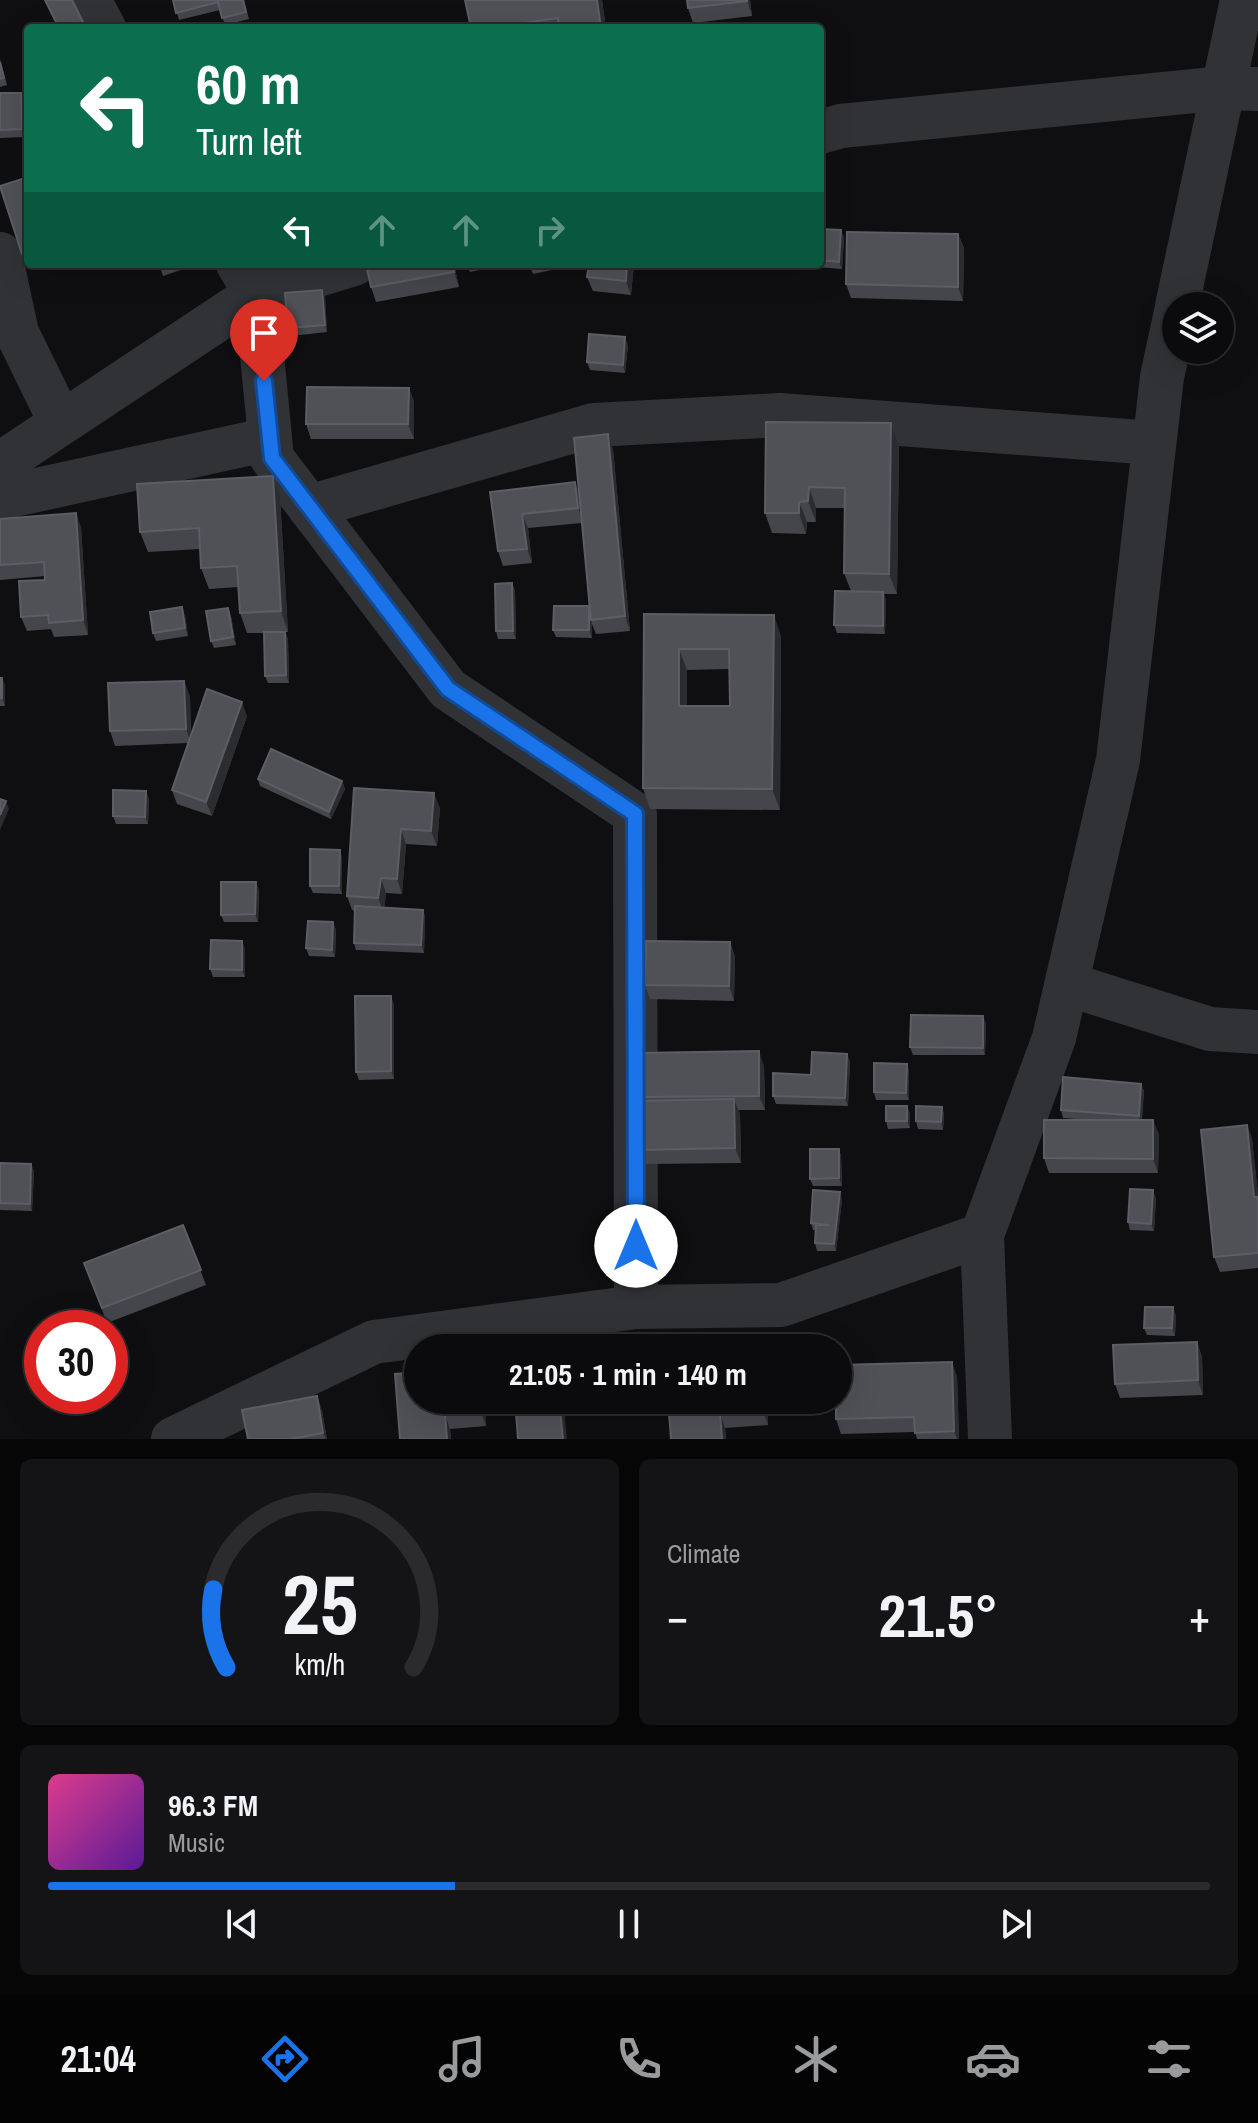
<!DOCTYPE html>
<meta charset="utf-8">
<style>
body{margin:0;font-family:"Archivo Narrow",sans-serif;background:#141416;color:#f1f3f6;height:100vh;display:flex;flex-direction:column;font-size:30px;white-space:nowrap}
*{box-sizing:border-box;margin:0}
p{font-size:26px;color:#9a9b9d}
.icon{flex:none;width:44px;height:44px;fill:none;stroke:currentColor;stroke-width:2;stroke-linecap:round;stroke-linejoin:round}
.map{position:relative;height:1439px;overflow:hidden}
.drawer{display:flex;flex-direction:column;gap:20px;padding:20px;background:#060607;flex:1}
.drawer>*{flex:none}
.banner{position:absolute;left:24px;top:24px;width:800px;height:244px;border-radius:8px;box-shadow:0 8px 32px #0002,0 0 0 2px #2b2b2e;background:#0b6e4f;color:#fff;overflow:hidden}
.buttons{position:absolute;left:1162px;top:292px;display:grid;gap:16px}
.buttons a{display:grid;place-items:center;width:72px;height:72px;border-radius:50%;background:#0b0b0d;box-shadow:0 8px 32px #0002,0 0 0 2px #2b2b2e;font-size:40px}
.speed{position:absolute;left:24px;top:1310px;display:flex;gap:16px;font-size:40px;font-weight:700;text-align:center}
.speed>*{display:grid;place-content:center;width:104px;height:104px;border-radius:50%;background:#0b0b0d;box-shadow:0 8px 32px #0002,0 0 0 2px #2b2b2e;line-height:1}
.speed .limit{border:12px solid #d22;background:#fff;color:#111}
.pin{position:absolute;display:grid;place-items:center;width:68px;height:68px;color:#fff;margin:-82px -34px;border-radius:50% 50% 50% 0;rotate:-45deg;box-shadow:0 0 8px #0007}
.pin .icon{rotate:45deg}
.me{position:absolute;width:88px;margin:-44px;rotate:0deg;stroke-linejoin:round;filter:drop-shadow(0 0 6px #0008)}
.turn{display:flex;align-items:center;gap:28px;height:168px;padding:0 40px;font-size:36px}
.turn .icon{width:104px;height:104px;stroke-width:2.5}
.turn b{display:block;font-size:56px;line-height:68px}
.lanes{display:flex;align-items:center;height:76px;padding:0 40px;background:#0003;justify-content:center;gap:40px;direction:ltr}
.lanes .off{opacity:.35}
.big{font-size:60px;font-weight:800;line-height:1.1}
.drawer .widget{flex:1;display:flex;flex-direction:column;justify-content:center;gap:12px;min-width:0;padding:0 28px;border-radius:12px;background:#141416}
.drawer .dial{align-items:center;gap:0}
.dial svg{height:208px;overflow:visible;fill:none;stroke:#2b2b2e;stroke-width:7;stroke-linecap:round;text-anchor:middle}
.dial text{fill:#f1f3f6;stroke:none}
.song{display:flex;align-items:center;gap:24px}
.cover{width:96px;height:96px;border-radius:12px;background:linear-gradient(135deg,hsl(330 70% 55%),hsl(270 70% 35%))}
.played{height:8px;border-radius:4px;background:linear-gradient(90deg,#1a73e8 35%,#2b2b2e 35%)}
.keys{display:flex;justify-content:space-around;direction:ltr}
.heat{display:flex;justify-content:space-between;align-items:center;font-size:44px;direction:ltr}
.drawer .tiles{flex:1;display:grid;gap:20px;grid-template-columns:1fr 1fr}
.widget:last-child{grid-column:span 2}
.trip{position:absolute;left:404px;top:1334px;width:448px;height:80px;border-radius:40px;background:#0b0b0d;box-shadow:0 8px 32px #0002,0 0 0 2px #2b2b2e;font-weight:800;line-height:80px;text-align:center}
.tab-bar{display:flex;height:128px;justify-content:space-around;align-items:center;background:#040405;color:#9a9b9d}
.tab-bar .icon{width:56px;height:56px}
.tab-bar .on{color:#1a73e8}
.tab-bar b{font-size:36px;color:#f1f3f6}
.map>svg:first-child{display:block}
.lines{fill:none;stroke-linecap:round;stroke-linejoin:round}
.minor{stroke:#303236;stroke-width:44}
.wall{fill:#45464c;fill-rule:evenodd}
.shaded-wall{fill:#2b2c30}
.building{fill:#4f5157;stroke:#5b5e65;stroke-width:2;fill-rule:evenodd}
.route-casing{stroke:#114b97;stroke-width:20}
.route{stroke:#1a73e8;stroke-width:14}
</style>
<div class="map">
<svg width="1258" height="1439" viewBox="0 0 1258 1439">
<rect width="100%" height="100%" fill="#0f0f11"/>
<g class="lines">
<path class="minor" d="M 89,0 L 104,28
M 820,132 L 841,126 L 1224,88 L 1258,89
M 0,254 L 17,333 L 61,423
M 238,264 L 256,294 L 272,458 L 448,689 L 635,814 L 636,1307
M 1177,306 L 1242,0
M 0,464 L 256,294 L 354,264
M 0,498 L 270,439
M 309,507 L 594,425 L 780,415 L 1154,443
M 1067,984 L 1210,1029 L 1258,1032
M 173,1439 L 374,1342 L 636,1307 L 781,1305 L 982,1235
M 990,1439 L 982,1235 L 1054,1038 L 1118,760 L 1162,377 L 1176,312"/>
</g>
<path class="wall" d="M 173,0 L 244,0 L 249,19 L 225,25 L 220,10 L 179,20 Z
M 465,0 L 602,0 L 606,28 L 471,28 Z
M 687,0 L 750,0 L 752,16 L 693,23 L 688,8 Z
M 0,59 L 7,85 L 0,87 Z
M 0,93 L 24,100 L 25,137 L 0,138 Z
M 28,177 L 28,264 L 41,264 L 27,268 L 0,189 Z
M 820,229 L 841,230 L 844,238 L 842,269 L 778,264 L 820,264 Z
M 958,234 L 964,248 L 963,301 L 851,298 L 846,284 Z
M 159,264 L 191,264 L 192,266 L 163,276 Z
M 366,264 L 454,264 L 459,287 L 376,302 L 371,287 Z
M 467,264 L 506,264 L 470,272 Z
M 529,264 L 575,264 L 575,265 L 533,274 Z
M 589,264 L 634,264 L 631,295 L 593,291 L 587,277 Z
M 325,297 L 327,332 L 291,336 L 288,328 Z
M 628,345 L 625,373 L 590,370 L 587,362 Z
M 409,388 L 414,402 L 414,439 L 311,439 L 306,424 Z
M 891,423 L 899,444 L 897,594 L 884,594 L 886,600 L 885,634 L 837,633 L 834,625 L 851,591 L 844,573 L 845,508 L 816,508 L 816,522 L 807,522 L 806,534 L 772,533 L 765,513 Z
M 613,449 L 630,631 L 596,634 L 592,624 L 592,638 L 556,637 L 553,630 L 589,606 L 582,523 L 528,528 L 532,563 L 503,566 L 498,551 L 490,492 L 575,482 L 579,493 Z
M 280,497 L 288,632 L 285,632 L 288,639 L 289,683 L 268,683 L 265,676 L 264,633 L 247,633 L 240,613 L 238,587 L 209,589 L 201,568 L 200,549 L 148,552 L 140,532 Z
M 0,519 L 81,527 L 88,635 L 54,637 L 51,629 L 27,631 L 21,617 L 45,580 L 45,576 L 0,580 Z
M 512,583 L 515,591 L 516,639 L 498,639 L 496,631 Z
M 228,608 L 231,616 L 236,645 L 214,648 L 211,641 Z
M 644,614 L 781,636 L 780,810 L 650,809 L 643,788 ZM 729,669 L 730,706 L 687,706 L 687,670 Z
M 185,615 L 188,636 L 156,641 L 153,633 Z
M 0,678 L 5,685 L 5,706 L 0,706 Z
M 190,696 L 191,735 L 247,716 L 212,816 L 177,804 L 172,790 L 188,743 L 115,746 L 110,731 Z
M 258,779 L 342,781 L 345,789 L 331,819 L 260,786 Z
M 354,788 L 440,808 L 437,846 L 406,844 L 402,894 L 386,893 L 384,908 L 423,910 L 425,917 L 424,953 L 356,950 L 354,943 L 355,911 L 352,910 L 347,896 Z
M 149,799 L 148,824 L 116,824 L 113,816 Z
M 342,857 L 342,894 L 313,893 L 310,886 Z
M 259,890 L 258,922 L 224,922 L 221,915 Z
M 333,922 L 336,930 L 335,957 L 309,956 L 306,948 Z
M 730,942 L 735,957 L 734,1001 L 650,999 L 645,985 Z
M 245,948 L 245,977 L 213,977 L 210,969 Z
M 394,1004 L 394,1079 L 359,1080 L 356,1072 Z
M 986,1023 L 985,1055 L 913,1055 L 910,1047 Z
M 850,1061 L 848,1106 L 776,1104 L 773,1096 L 811,1075 Z
M 907,1064 L 909,1071 L 909,1100 L 876,1100 L 874,1092 Z
M 764,1066 L 765,1110 L 738,1110 L 740,1114 L 741,1163 L 644,1164 L 639,1150 L 639,1101 L 637,1097 Z
M 1141,1084 L 1144,1091 L 1142,1120 L 1159,1134 L 1158,1173 L 1049,1173 L 1044,1158 L 1090,1120 L 1063,1118 L 1061,1110 Z
M 907,1106 L 910,1114 L 910,1128 L 888,1129 L 886,1121 Z
M 942,1107 L 944,1114 L 943,1130 L 918,1129 L 916,1121 Z
M 1247,1125 L 1252,1139 L 1258,1195 L 1258,1268 L 1220,1272 L 1214,1257 Z
M 839,1149 L 841,1156 L 842,1186 L 813,1186 L 810,1179 Z
M 0,1163 L 31,1164 L 34,1172 L 32,1211 L 0,1210 Z
M 1156,1198 L 1154,1231 L 1130,1230 L 1128,1222 Z
M 842,1200 L 836,1251 L 817,1251 L 815,1243 L 815,1230 L 813,1230 L 811,1223 Z
M 183,1225 L 206,1285 L 107,1323 L 84,1263 Z
M 1176,1315 L 1175,1336 L 1147,1335 L 1144,1328 Z
M 1197,1342 L 1202,1357 L 1203,1395 L 1120,1398 L 1115,1384 Z
M 957,1376 L 959,1439 L 917,1439 L 915,1432 L 841,1434 L 836,1419 Z
M 317,1396 L 322,1411 L 327,1439 L 248,1439 Z
M 418,1400 L 484,1400 L 486,1426 L 450,1429 L 451,1439 L 400,1439 Z
M 569,1400 L 659,1400 L 659,1404 L 573,1410 Z
M 668,1400 L 767,1400 L 768,1425 L 725,1428 L 726,1439 L 671,1439 Z"/>
<path class="shaded-wall" d="M 597,0 L 602,0 L 606,28 L 601,28 Z
M 747,0 L 750,0 L 752,16 Z
M 21,93 L 24,100 L 25,137 L 22,129 Z
M 841,230 L 844,238 L 842,269 L 839,262 Z
M 958,234 L 964,248 L 963,301 L 958,287 Z
M 452,264 L 454,264 L 459,287 L 454,272 Z
M 627,264 L 634,264 L 631,295 L 626,281 Z
M 322,290 L 325,297 L 327,332 L 325,325 Z
M 625,337 L 628,345 L 625,373 L 623,365 Z
M 409,388 L 414,402 L 414,439 L 408,424 Z
M 891,423 L 899,444 L 897,594 L 889,574 Z
M 608,434 L 613,449 L 630,631 L 625,616 Z
M 273,476 L 280,497 L 288,632 L 281,611 Z
M 575,482 L 580,496 L 583,523 L 578,508 Z
M 809,487 L 816,508 L 816,522 L 808,501 Z
M 799,502 L 807,522 L 806,534 L 799,513 Z
M 76,513 L 81,527 L 88,635 L 83,620 Z
M 522,514 L 528,528 L 532,563 L 527,549 Z
M 512,583 L 515,591 L 516,639 L 513,631 Z
M 883,592 L 886,600 L 885,634 L 883,626 Z
M 589,606 L 592,624 L 592,638 L 589,630 Z
M 182,607 L 185,615 L 188,636 L 185,628 Z
M 228,608 L 231,616 L 236,645 L 233,637 Z
M 774,615 L 781,636 L 780,810 L 772,789 Z
M 285,632 L 288,639 L 289,683 L 286,675 Z
M 679,649 L 687,670 L 687,726 L 679,706 Z
M 2,678 L 5,685 L 5,706 L 2,698 Z
M 184,681 L 190,696 L 191,743 L 186,729 Z
M 242,702 L 247,716 L 212,816 L 206,802 Z
M 342,781 L 345,789 L 331,819 L 329,812 Z
M 146,791 L 149,799 L 148,824 L 145,817 Z
M 434,793 L 440,808 L 437,846 L 431,831 Z
M 6,801 L 9,809 L 0,830 L 0,815 Z
M 401,829 L 406,844 L 402,894 L 397,879 Z
M 340,850 L 342,857 L 342,894 L 339,886 Z
M 381,878 L 386,893 L 384,913 L 378,898 Z
M 256,882 L 259,890 L 258,922 L 255,914 Z
M 423,910 L 425,917 L 424,953 L 421,945 Z
M 333,922 L 336,930 L 335,957 L 332,950 Z
M 242,941 L 245,948 L 245,977 L 242,970 Z
M 730,942 L 735,957 L 734,1001 L 729,986 Z
M 391,996 L 394,1004 L 394,1079 L 391,1071 Z
M 983,1016 L 986,1023 L 985,1055 L 983,1048 Z
M 759,1051 L 764,1066 L 765,1110 L 759,1096 Z
M 847,1054 L 850,1061 L 848,1106 L 845,1098 Z
M 907,1064 L 909,1071 L 909,1100 L 906,1093 Z
M 1141,1084 L 1144,1091 L 1141,1123 L 1139,1116 Z
M 734,1099 L 740,1114 L 741,1163 L 735,1148 Z
M 907,1106 L 910,1114 L 910,1128 L 907,1121 Z
M 942,1107 L 944,1114 L 943,1130 L 941,1122 Z
M 1153,1120 L 1159,1134 L 1158,1173 L 1153,1159 Z
M 1247,1125 L 1252,1139 L 1258,1195 L 1258,1207 L 1254,1197 Z
M 839,1149 L 841,1156 L 842,1186 L 839,1178 Z
M 31,1164 L 34,1172 L 32,1211 L 30,1204 Z
M 1153,1190 L 1156,1198 L 1154,1231 L 1151,1224 Z
M 840,1192 L 842,1200 L 836,1251 L 834,1244 Z
M 1173,1307 L 1176,1315 L 1175,1336 L 1172,1328 Z
M 1197,1342 L 1202,1357 L 1203,1395 L 1198,1380 Z
M 952,1362 L 957,1376 L 959,1439 L 957,1439 L 954,1431 Z
M 317,1396 L 322,1411 L 327,1439 L 326,1439 L 323,1433 Z
M 480,1400 L 484,1400 L 486,1426 L 481,1412 Z
M 559,1400 L 563,1400 L 567,1439 L 563,1439 Z
M 763,1400 L 767,1400 L 768,1425 L 763,1411 Z
M 720,1413 L 725,1428 L 726,1439 L 722,1439 Z
M 445,1414 L 450,1429 L 451,1439 L 447,1439 Z"/>
<path class="building" d="M 45,0 L 72,0 L 86,28 L 59,28 Z
M 173,0 L 243,0 L 246,12 L 222,18 L 218,2 L 176,13 Z
M 465,0 L 597,0 L 601,28 L 559,28 L 558,18 L 502,26 L 502,28 L 471,28 Z
M 687,0 L 747,0 L 747,1 L 688,8 Z
M 0,62 L 4,78 L 0,79 Z
M 0,93 L 21,93 L 22,129 L 0,130 Z
M 28,177 L 28,252 L 22,254 L 0,186 Z
M 820,229 L 841,230 L 839,262 L 820,260 Z
M 847,232 L 958,234 L 958,287 L 846,284 Z
M 159,264 L 173,264 L 160,268 Z
M 366,264 L 452,264 L 454,272 L 371,287 Z
M 589,264 L 627,264 L 626,281 L 587,277 Z
M 322,290 L 325,325 L 288,328 L 285,293 Z
M 589,334 L 625,337 L 623,365 L 587,362 Z
M 307,387 L 409,388 L 408,424 L 306,424 Z
M 766,422 L 891,423 L 889,574 L 844,573 L 845,488 L 809,487 L 808,501 L 799,502 L 799,513 L 765,513 Z
M 608,434 L 625,616 L 591,620 L 574,438 Z
M 273,476 L 281,611 L 240,613 L 237,566 L 201,568 L 199,528 L 140,532 L 137,484 Z
M 575,482 L 578,508 L 522,514 L 527,549 L 498,551 L 490,492 Z
M 76,513 L 83,620 L 49,623 L 48,615 L 21,617 L 19,581 L 45,580 L 44,562 L 0,565 L 0,519 Z
M 512,583 L 513,631 L 496,631 L 495,584 Z
M 835,591 L 883,592 L 883,626 L 834,625 Z
M 554,606 L 589,606 L 589,630 L 553,630 Z
M 182,607 L 185,628 L 153,633 L 150,612 Z
M 228,608 L 233,637 L 211,641 L 206,611 Z
M 644,614 L 774,615 L 772,789 L 643,788 ZM 679,649 L 729,649 L 730,706 L 679,706 Z
M 264,632 L 285,632 L 286,675 L 265,676 Z
M 0,678 L 2,678 L 2,698 L 0,698 Z
M 184,681 L 186,729 L 110,731 L 108,683 Z
M 207,689 L 242,702 L 206,802 L 172,790 Z
M 271,749 L 342,781 L 329,812 L 258,779 Z
M 354,788 L 434,793 L 431,831 L 401,829 L 397,879 L 381,878 L 378,898 L 347,896 Z
M 113,790 L 146,791 L 145,817 L 113,816 Z
M 0,799 L 6,801 L 0,815 Z
M 310,849 L 340,850 L 339,886 L 310,886 Z
M 221,882 L 256,882 L 255,914 L 221,915 Z
M 355,906 L 423,910 L 421,945 L 354,943 Z
M 308,921 L 333,922 L 332,950 L 306,948 Z
M 211,940 L 242,941 L 242,970 L 210,969 Z
M 646,941 L 730,942 L 729,986 L 645,985 Z
M 355,996 L 391,996 L 391,1071 L 356,1072 Z
M 911,1015 L 983,1016 L 983,1048 L 910,1047 Z
M 759,1051 L 759,1096 L 637,1097 L 637,1053 Z
M 812,1052 L 847,1054 L 845,1098 L 773,1096 L 773,1073 L 811,1075 Z
M 874,1063 L 907,1064 L 906,1093 L 874,1092 Z
M 1063,1077 L 1141,1084 L 1139,1116 L 1061,1110 Z
M 734,1099 L 735,1148 L 639,1150 L 638,1101 Z
M 886,1106 L 907,1106 L 907,1121 L 886,1121 Z
M 916,1106 L 942,1107 L 941,1122 L 916,1121 Z
M 1044,1120 L 1153,1120 L 1153,1159 L 1044,1158 Z
M 1247,1125 L 1254,1197 L 1258,1197 L 1258,1253 L 1214,1257 L 1201,1130 Z
M 810,1149 L 839,1149 L 839,1178 L 810,1179 Z
M 0,1163 L 31,1164 L 30,1204 L 0,1203 Z
M 1130,1189 L 1153,1190 L 1151,1224 L 1128,1222 Z
M 813,1190 L 840,1192 L 834,1244 L 815,1243 L 816,1225 L 829,1225 L 811,1223 Z
M 183,1225 L 201,1270 L 102,1308 L 84,1263 Z
M 1145,1307 L 1173,1307 L 1172,1328 L 1144,1328 Z
M 650,1342 L 651,1348 L 565,1348 Z
M 1197,1342 L 1198,1380 L 1115,1384 L 1113,1345 Z
M 952,1362 L 954,1431 L 915,1433 L 914,1417 L 836,1419 L 836,1400 L 838,1400 L 838,1365 Z
M 418,1372 L 418,1400 L 480,1400 L 481,1412 L 445,1414 L 447,1439 L 400,1439 L 395,1374 Z
M 317,1396 L 323,1433 L 291,1439 L 248,1439 L 242,1410 Z
M 515,1400 L 559,1400 L 563,1439 L 518,1439 Z
M 668,1400 L 763,1400 L 763,1411 L 720,1413 L 722,1439 L 671,1439 Z"/>
<g class="lines">
<defs>
<path id="route" d="M 264,381 L 272,458 L 448,689 L 635,814 L 636,1246"/>
</defs>
<use href="#route" class="route-casing"/>
<use href="#route" class="route"/>
</g>
</svg>
<div class="buttons">
<a><svg class="icon" aria-label="layers" viewBox="0 0 24 24"><path d="M12 4l9 5-9 5-9-5zM3 14l9 5 9-5"/></svg></a>
</div>
<div class="speed"><div class="limit">30</div></div>
<div class="pin" style="left:264px;top:381px;background:#d93025"><svg class="icon" aria-label="arrive" viewBox="0 0 24 24"><path d="M6 21V4h12l-3 4 3 4H6"/></svg></div>
<svg class="me" style="left:636px;top:1246px" viewBox="-20 -20 40 40"><circle r="19" fill="#fff"/><path d="M0-13L10 11 0 6-10 11z" fill="#1a73e8"/></svg>
<div class="trip">21:05 · 1 min · 140 m</div>
<div class="banner">
<div class="turn"><svg class="icon" aria-label="left" viewBox="0 0 24 24"><path d="M17 20v-9H6M10 6l-5 5 5 5"/></svg><div><b>60 m</b>Turn left</div></div>
<div class="lanes"><svg class="icon" aria-label="left" viewBox="0 0 24 24"><path d="M17 20v-9H6M10 6l-5 5 5 5"/></svg><svg class="icon off" aria-label="ahead" viewBox="0 0 24 24"><path d="M12 20V5M6 11l6-6 6 6"/></svg><svg class="icon off" aria-label="ahead" viewBox="0 0 24 24"><path d="M12 20V5M6 11l6-6 6 6"/></svg><svg class="icon off" aria-label="right" viewBox="0 0 24 24"><path d="M7 20v-9h11M14 6l5 5-5 5"/></svg></div>
</div>
</div>
<section class="drawer">
<div class="tiles">
<div class="widget dial"><svg viewBox="0 0 100 80">
<path d="M14 69A42 42 0 1 1 86 69"/>
<path d="M14 69A42 42 0 0 1 9 39" stroke="#1a73e8"/>
<text x="50" y="56" font-size="32" font-weight="700">25</text>
<text x="50" y="72" font-size="11">km/h</text>
</svg></div>
<div class="widget"><p>Climate</p>
<div class="heat"><a>−</a><b class="big">21.5°</b><a>+</a></div>
</div>
<div class="widget">
<div class="song"><i class="cover"></i><div><b>96.3 FM</b><p>Music</p></div></div>
<div class="played"></div>
<div class="keys"><svg class="icon" aria-label="previous" viewBox="0 0 24 24"><path d="M18 5L8 12l10 7zM5 5v14"/></svg><svg class="icon" aria-label="pause" viewBox="0 0 24 24"><path d="M8 5v14M16 5v14"/></svg><svg class="icon" aria-label="next" viewBox="0 0 24 24"><path d="M6 5l10 7-10 7zM19 5v14"/></svg></div>
</div>
</div>
</section>
<nav class="tab-bar">
<b>21:04</b>
<svg class="icon on" aria-label="directions" viewBox="0 0 24 24"><path d="M12 3l9 9-9 9-9-9zM9 14v-3h6M13 9l2 2-2 2"/></svg>
<svg class="icon" aria-label="music" viewBox="0 0 24 24"><path d="M9 18V5l10-2v13"/><circle cx="6" cy="18" r="3"/><circle cx="16" cy="16" r="3"/></svg>
<svg class="icon" aria-label="phone" viewBox="0 0 24 24"><path d="M5 4h4l2 5-3 2q2 4 5 5l2-3 5 2v4C11 20 4 13 5 4z"/></svg>
<svg class="icon" aria-label="climate" viewBox="0 0 24 24"><path d="M12 3v18M4 7l16 10M4 17L20 7"/></svg>
<svg class="icon" aria-label="car" viewBox="0 0 24 24"><path d="M5 17H2v-5l4-1 3-4h7l3 4 3 1v5h-3M9 17h6M6 11h13"/><circle cx="7" cy="17" r="2"/><circle cx="17" cy="17" r="2"/></svg>
<svg class="icon" aria-label="filters" viewBox="0 0 24 24"><path d="M4 7h16M4 17h16"/><circle cx="9" cy="7" r="2"/><circle cx="15" cy="17" r="2"/></svg>
</nav>
